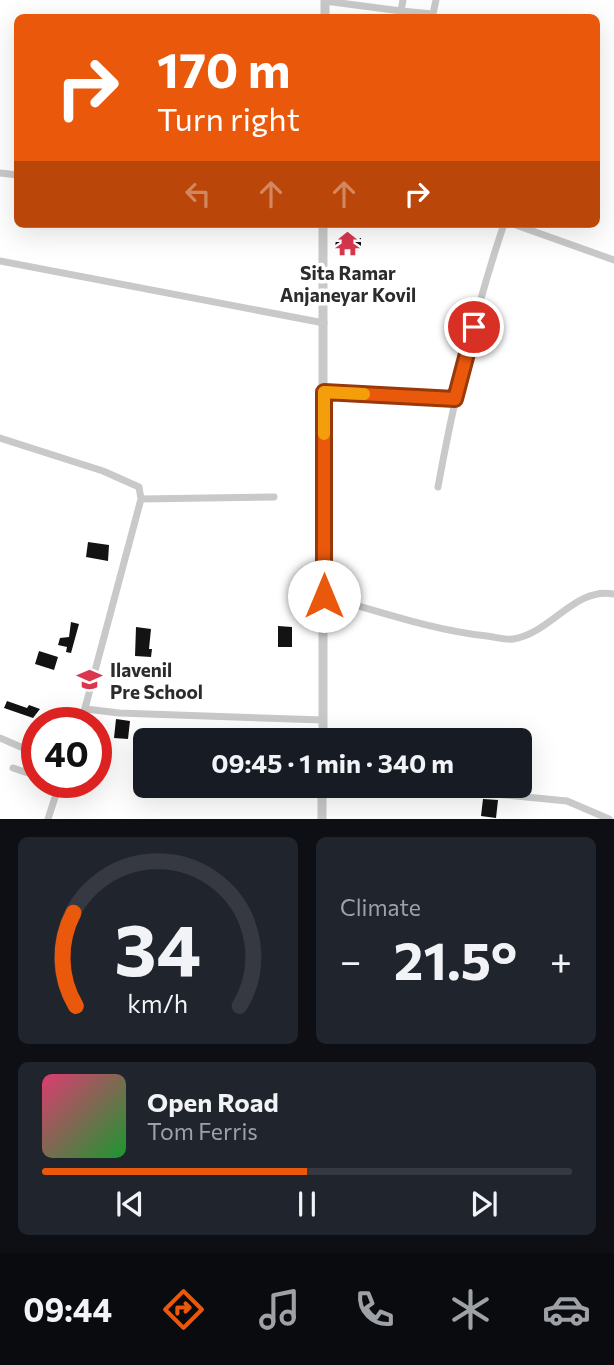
<!DOCTYPE html>
<meta charset="utf-8">
<style>
body{margin:0;font-family:Commissioner,sans-serif;background:#20242c;color:#f1f3f6;height:100vh;display:flex;flex-direction:column;font-size:26px;white-space:nowrap}
*{box-sizing:border-box;margin:0}
p{font-size:23px;color:#9ea1a6}
.icon{flex:none;width:38px;height:38px;fill:none;stroke:currentColor;stroke-width:2;stroke-linecap:round;stroke-linejoin:round}
.map{position:relative;height:819px;overflow:hidden}
.sheet{display:flex;flex-direction:column;gap:18px;padding:18px;background:#0d0f14;flex:1}
.sheet>*{flex:none}
.hud{position:absolute;left:14px;top:14px;width:586px;height:214px;border-radius:10px;box-shadow:0 7px 28px #0002;background:#ea580c;color:#fff;overflow:hidden}
.speed{position:absolute;left:21px;top:707px;display:flex;gap:14px;font-size:35px;font-weight:700;text-align:center}
.speed>*{display:grid;place-content:center;width:91px;height:91px;border-radius:50%;background:#171b24;box-shadow:0 7px 28px #0002;line-height:1}
.speed .limit{border:10px solid #d22;background:#fff;color:#111}
.pin{position:absolute;display:grid;place-items:center;width:60px;height:60px;color:#fff;margin:-30px;border:4px solid #fff;border-radius:50%;box-shadow:0 2px 7px #0007}
.me{position:absolute;width:77px;margin:-38px;rotate:0deg;stroke-linejoin:round;filter:drop-shadow(0 0 5px #0008)}
.turn{display:flex;align-items:center;gap:24px;height:147px;padding:0 28px;font-size:32px}
.turn .icon{width:91px;height:91px;stroke-width:2.5}
.turn b{display:block;font-size:49px;line-height:60px}
.lanes{display:flex;align-items:center;height:66px;padding:0 28px;background:#0003;justify-content:center;gap:35px;direction:ltr}
.lanes .off{opacity:.35}
.big{font-size:52px;font-weight:700;line-height:1.1}
.sheet .tile{flex:1;display:flex;flex-direction:column;justify-content:center;gap:10px;min-width:0;padding:0 24px;border-radius:10px;background:#20242c}
.sheet .dial{align-items:center;gap:0}
.dial svg{height:182px;overflow:visible;fill:none;stroke:#363941;stroke-width:7;stroke-linecap:round;text-anchor:middle}
.dial text{fill:#f1f3f6;stroke:none}
.song{display:flex;align-items:center;gap:21px}
.cover{width:84px;height:84px;border-radius:10px;background:linear-gradient(135deg,hsl(340 70% 55%),hsl(130 70% 35%))}
.played{height:7px;border-radius:4px;background:linear-gradient(90deg,#ea580c 50%,#363941 50%)}
.keys{display:flex;justify-content:space-around;direction:ltr}
.heat{display:flex;justify-content:space-between;align-items:center;font-size:38px;direction:ltr}
.sheet .tiles{flex:1;display:grid;gap:18px;grid-template-columns:1fr 1fr}
.tile:last-child{grid-column:span 2}
.trip{position:absolute;left:133px;top:728px;width:399px;height:70px;border-radius:10px;background:#171b24;box-shadow:0 7px 28px #0002;font-weight:700;line-height:70px;text-align:center}
.tabs{display:flex;height:112px;justify-content:space-around;align-items:center;background:#090b0e;color:#9ea1a6}
.tabs .icon{width:49px;height:49px}
.tabs .selected{color:#ea580c}
.tabs b{font-size:32px;color:#f1f3f6}
.map>svg:first-child{display:block}
.building{fill:#131313}
.lines{fill:none;stroke-linecap:round;stroke-linejoin:round}
.minor{stroke:#c9c9c9;stroke-width:7}
.tertiary{stroke:#c9c9c9;stroke-width:9}
.route-casing{stroke:#983908;stroke-width:18}
.route{stroke:#ea580c;stroke-width:12}
.slow{stroke:#f59e0b;stroke-width:12}
.labels{text-anchor:middle;dominant-baseline:central;stroke-width:7;stroke-linejoin:round;paint-order:stroke}
.poi-label{font-size:19px;font-weight:bold;fill:#2c2c2c;stroke:#fff}
</style>
<div class="map">
<svg width="614" height="819" viewBox="0 0 614 819">
<rect width="100%" height="100%" fill="#fff"/>
<path class="building" d="M 336,238 L 361,238 L 361,250 L 335,249 Z
M 88,542 L 109,545 L 108,561 L 86,557 Z
M 71,622 L 79,624 L 71,653 L 66,652 L 67,647 L 58,645 L 60,638 L 69,637 Z
M 278,626 L 292,627 L 292,647 L 278,647 Z
M 136,627 L 151,629 L 149,649 L 152,649 L 151,657 L 135,656 Z
M 39,651 L 58,657 L 54,670 L 35,664 Z
M 7,701 L 27,708 L 29,705 L 40,709 L 33,718 L 4,708 Z
M 116,719 L 130,721 L 128,739 L 114,738 Z
M 483,799 L 498,800 L 496,818 L 481,816 Z"/>
<g class="lines">
<path class="minor" d="M 325,1 L 401,11 L 403,0
M 401,11 L 433,14 L 436,0
M 0,173 L 18,175
M 513,224 L 614,260
M 0,261 L 324,323
M 324,392 L 455,399
M 0,438 L 103,471 L 139,487 L 141,499 L 81,723
M 438,487 C 454,398 475,310 504,224
M 141,499 L 274,497
M 324,596 C 378,611 432,630 487,636 C 495,637 505,640 513,639 C 550,634 575,586 614,594
M 86,709 L 119,713 L 323,720
M 0,738 L 37,754
M 13,768 L 37,776
M 415,786 L 567,801 L 609,819
M 48,819 L 60,782"/>
<path class="tertiary" d="M 325,18 L 325,0
M 323,740 L 323,224
M 322,786 L 322,819"/>
</g>
<g class="lines">
<defs>
<path id="route" d="M 324,596 L 324,392 L 455,399 L 474,327"/>
</defs>
<use href="#route" class="route-casing"/>
<use href="#route" class="route"/>
<path class="slow" d="M 324,434 L 324,392 L 364,394"/>
</g>
<defs>
<symbol id="temple-bare" viewBox="-9 -9 18 18"><path d="M0-6L5-2H3V0L6.5 2.5H4V6H1.5V3h-3V6H-4V2.5H-6.5L-3 0V-2H-5Z" fill="#da374f" stroke="#fff" stroke-width="2.5" paint-order="stroke"/></symbol>
<symbol id="school-bare" viewBox="-9 -9 18 18"><path d="M0-5L7-2L0 1L-7-2ZM-4 1L0 2.5L4 1V4Q0 6-4 4Z" fill="#da374f" stroke="#fff" stroke-width="2.5" paint-order="stroke"/></symbol>
</defs>
<g fill-rule="evenodd">
<use href="#temple-bare" x="330" y="226" width="35" height="35"/>
<use href="#school-bare" x="72" y="662" width="35" height="35"/>
</g>
<g class="labels">
<g class="poi-label">
<text x="348" y="272">Sita Ramar<tspan x="348" dy="22">Anjaneyar Kovil</tspan></text>
<text x="110" y="669" text-anchor="start">Ilavenil<tspan x="110" dy="22">Pre School</tspan></text>
</g>
</g>
</svg>
<div class="speed"><div class="limit">40</div></div>
<div class="pin" style="left:474px;top:327px;background:#d93025"><svg class="icon" aria-label="arrive" viewBox="0 0 24 24"><path d="M6 21V4h12l-3 4 3 4H6"/></svg></div>
<svg class="me" style="left:324px;top:596px" viewBox="-20 -20 40 40"><circle r="19" fill="#fff"/><path d="M0-13L10 11 0 6-10 11z" fill="#ea580c"/></svg>
<div class="trip">09:45 · 1 min · 340 m</div>
<div class="hud">
<div class="turn"><svg class="icon" aria-label="right" viewBox="0 0 24 24"><path d="M7 20v-9h11M14 6l5 5-5 5"/></svg><div><b>170 m</b>Turn right</div></div>
<div class="lanes"><svg class="icon off" aria-label="left" viewBox="0 0 24 24"><path d="M17 20v-9H6M10 6l-5 5 5 5"/></svg><svg class="icon off" aria-label="ahead" viewBox="0 0 24 24"><path d="M12 20V5M6 11l6-6 6 6"/></svg><svg class="icon off" aria-label="ahead" viewBox="0 0 24 24"><path d="M12 20V5M6 11l6-6 6 6"/></svg><svg class="icon" aria-label="right" viewBox="0 0 24 24"><path d="M7 20v-9h11M14 6l5 5-5 5"/></svg></div>
</div>
</div>
<section class="sheet">
<div class="tiles">
<div class="tile dial"><svg viewBox="0 0 100 80">
<path d="M14 69A42 42 0 1 1 86 69"/>
<path d="M14 69A42 42 0 0 1 13 28" stroke="#ea580c"/>
<text x="50" y="56" font-size="32" font-weight="700">34</text>
<text x="50" y="72" font-size="11">km/h</text>
</svg></div>
<div class="tile"><p>Climate</p>
<div class="heat"><a>−</a><b class="big">21.5°</b><a>+</a></div>
</div>
<div class="tile">
<div class="song"><i class="cover"></i><div><b>Open Road</b><p>Tom Ferris</p></div></div>
<div class="played"></div>
<div class="keys"><svg class="icon" aria-label="previous" viewBox="0 0 24 24"><path d="M18 5L8 12l10 7zM5 5v14"/></svg><svg class="icon" aria-label="pause" viewBox="0 0 24 24"><path d="M8 5v14M16 5v14"/></svg><svg class="icon" aria-label="next" viewBox="0 0 24 24"><path d="M6 5l10 7-10 7zM19 5v14"/></svg></div>
</div>
</div>
</section>
<nav class="tabs">
<b>09:44</b>
<svg class="icon selected" aria-label="directions" viewBox="0 0 24 24"><path d="M12 3l9 9-9 9-9-9zM9 14v-3h6M13 9l2 2-2 2"/></svg>
<svg class="icon" aria-label="music" viewBox="0 0 24 24"><path d="M9 18V5l10-2v13"/><circle cx="6" cy="18" r="3"/><circle cx="16" cy="16" r="3"/></svg>
<svg class="icon" aria-label="phone" viewBox="0 0 24 24"><path d="M5 4h4l2 5-3 2q2 4 5 5l2-3 5 2v4C11 20 4 13 5 4z"/></svg>
<svg class="icon" aria-label="climate" viewBox="0 0 24 24"><path d="M12 3v18M4 7l16 10M4 17L20 7"/></svg>
<svg class="icon" aria-label="car" viewBox="0 0 24 24"><path d="M5 17H2v-5l4-1 3-4h7l3 4 3 1v5h-3M9 17h6M6 11h13"/><circle cx="7" cy="17" r="2"/><circle cx="17" cy="17" r="2"/></svg>
</nav>
